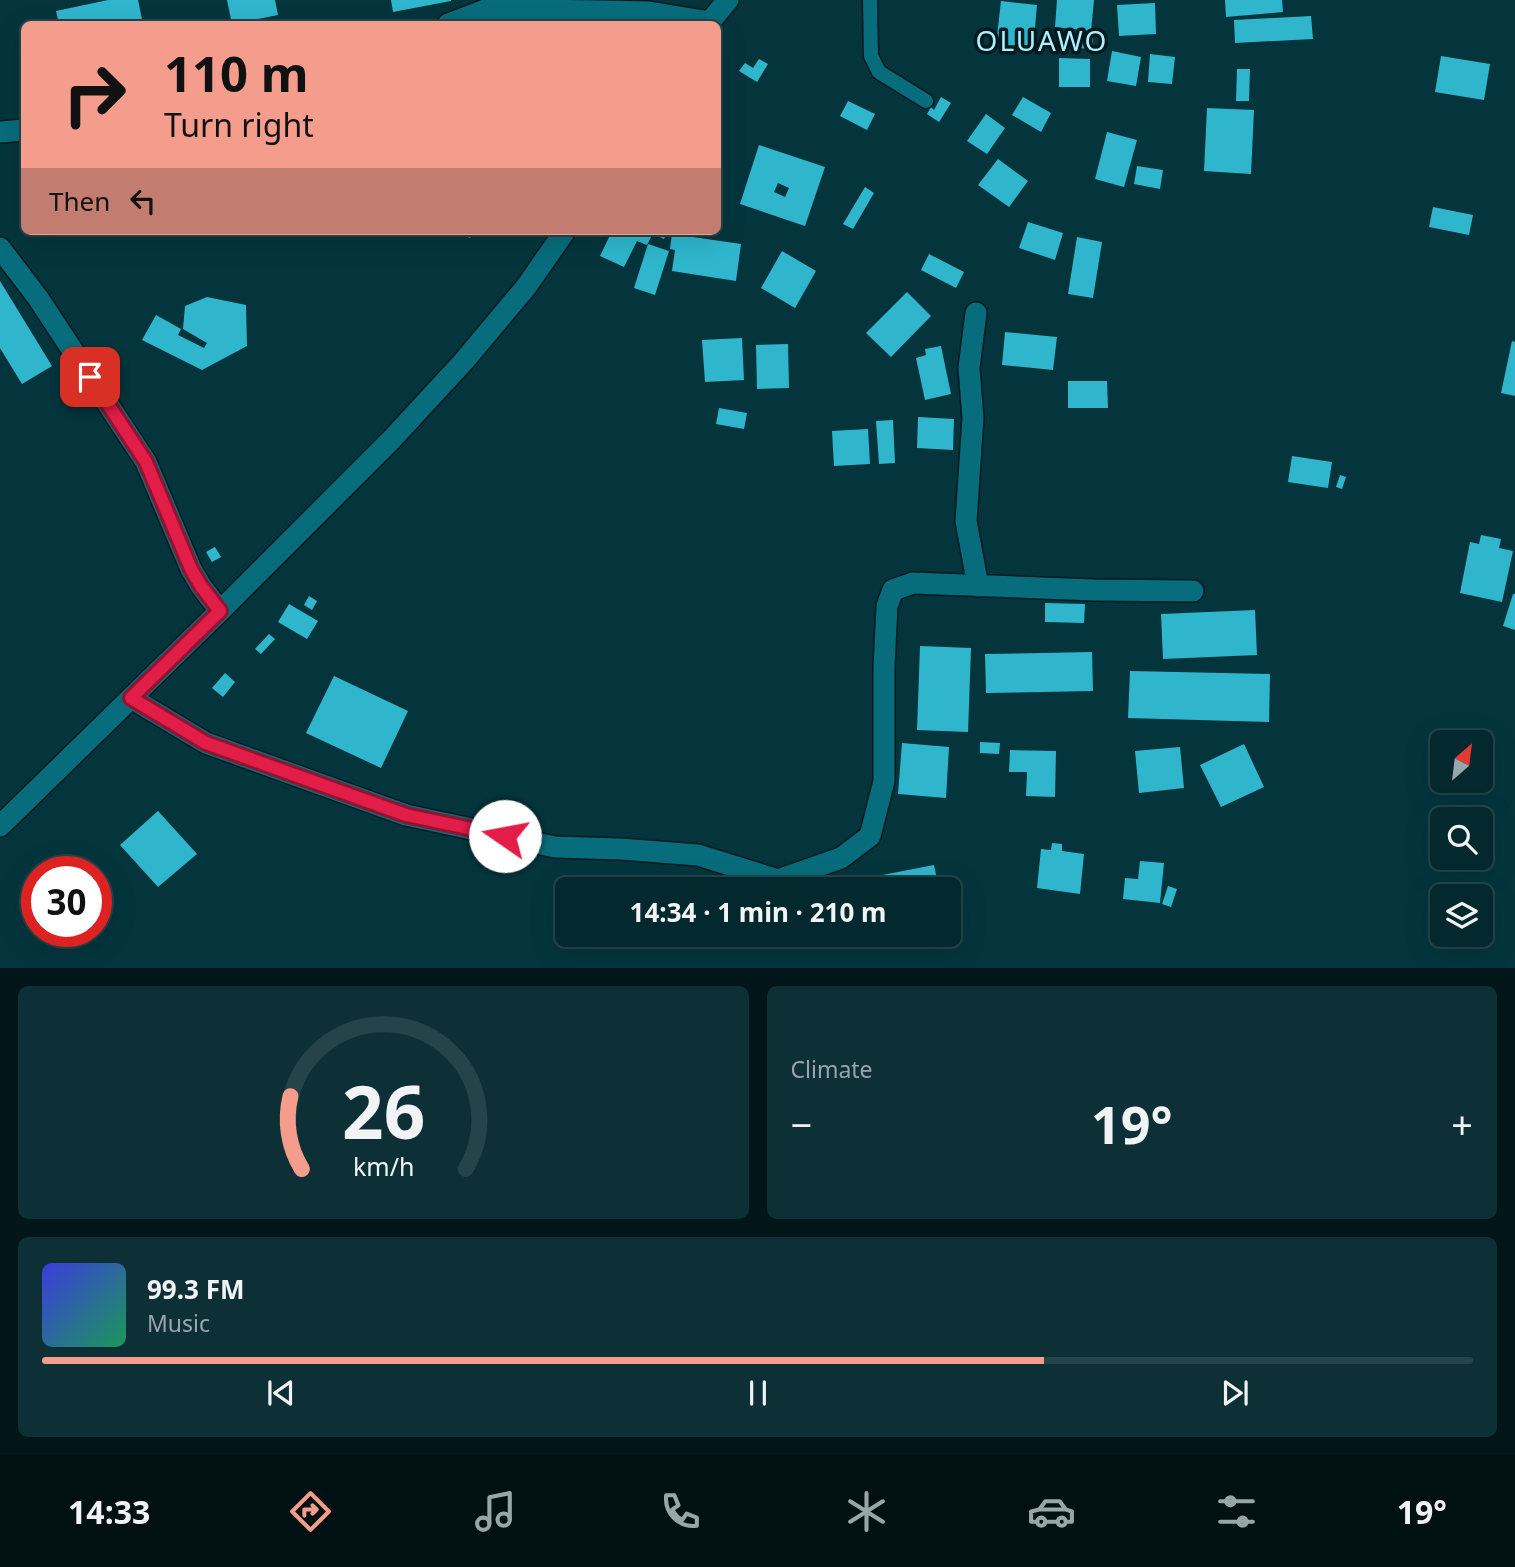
<!DOCTYPE html>
<meta charset="utf-8">
<style>
body{margin:0;font-family:"Noto Sans",sans-serif;background:#0d3036;color:#f1f3f6;height:100vh;display:flex;flex-direction:column;font-size:26px;white-space:nowrap}
*{box-sizing:border-box;margin:0}
p{font-size:23px;color:#97a6aa}
.icon{flex:none;width:38px;height:38px;fill:none;stroke:currentColor;stroke-width:2;stroke-linecap:round;stroke-linejoin:round}
.map{position:relative;height:968px;overflow:hidden}
.drawer{display:flex;flex-direction:column;gap:18px;padding:18px;background:#021619;flex:1}
.drawer>*{flex:none}
.banner{position:absolute;left:21px;top:21px;width:700px;height:214px;border-radius:10px;box-shadow:0 7px 28px #0002,0 0 0 2px #24444a;background:#f49d8c;color:#111;overflow:hidden}
.needle{width:46px;rotate:28deg}
.buttons{position:absolute;left:1430px;top:730px;display:grid;gap:14px}
.buttons a{display:grid;place-items:center;width:63px;height:63px;border-radius:10px;background:#03282e;box-shadow:0 7px 28px #0002,0 0 0 2px #24444a;font-size:35px}
.speed{position:absolute;left:21px;top:856px;display:flex;gap:14px;font-size:35px;font-weight:700;text-align:center}
.speed>*{display:grid;place-content:center;width:91px;height:91px;border-radius:50%;background:#03282e;box-shadow:0 7px 28px #0002,0 0 0 2px #24444a;line-height:1}
.speed .limit{border:10px solid #d22;background:#fff;color:#111}
.pin{position:absolute;display:grid;place-items:center;width:60px;height:60px;color:#fff;margin:-30px;border-radius:14px;box-shadow:0 4px 10px #0006}
.me{position:absolute;width:77px;margin:-38px;rotate:282deg;stroke-linejoin:round;filter:drop-shadow(0 0 5px #0008)}
.turn{display:flex;align-items:center;gap:24px;height:147px;padding:0 28px;font-size:32px}
.turn .icon{width:91px;height:91px;stroke-width:2.5}
.turn b{display:block;font-size:49px;line-height:60px}
.then{display:flex;align-items:center;height:66px;padding:0 28px;background:#0003;gap:14px;font-size:26px}
.big{font-size:52px;font-weight:700;line-height:1.1}
.drawer .widget{flex:1;display:flex;flex-direction:column;justify-content:center;gap:10px;min-width:0;padding:0 24px;border-radius:10px;background:#0d3036}
.drawer .dial{align-items:center;gap:0}
.dial svg{height:182px;overflow:visible;fill:none;stroke:#24444a;stroke-width:7;stroke-linecap:round;text-anchor:middle}
.dial text{fill:#f1f3f6;stroke:none}
.song{display:flex;align-items:center;gap:21px}
.cover{width:84px;height:84px;border-radius:10px;background:linear-gradient(135deg,hsl(240 70% 55%),hsl(150 70% 35%))}
.played{height:7px;border-radius:4px;background:linear-gradient(90deg,#f49d8c 70%,#24444a 70%)}
.keys{display:flex;justify-content:space-around;direction:ltr}
.heat{display:flex;justify-content:space-between;align-items:center;font-size:38px;direction:ltr}
.drawer .tiles{flex:1;display:grid;gap:18px;grid-template-columns:1fr 1fr}
.widget:last-child{grid-column:span 2}
.trip{position:absolute;left:555px;top:877px;width:406px;height:70px;border-radius:10px;background:#03282e;box-shadow:0 7px 28px #0002,0 0 0 2px #24444a;font-weight:700;line-height:70px;text-align:center}
.tab-bar{display:flex;height:112px;justify-content:space-around;align-items:center;background:#011012;color:#97a6aa}
.tab-bar .icon{width:49px;height:49px}
.tab-bar .selected{color:#f49d8c}
.tab-bar b{font-size:32px;color:#f1f3f6}
.map>svg:first-child{display:block}
.building{fill:#2fb6cd;fill-rule:evenodd}
.lines{fill:none;stroke-linecap:round;stroke-linejoin:round}
.lane-casing{stroke:#011a1f;stroke-width:17}
.street-casing{stroke:#011a1f;stroke-width:24}
.secondary-casing{stroke:#011a1f;stroke-width:24}
.lane{stroke:#076c7b;stroke-width:14}
.street{stroke:#076c7b;stroke-width:21}
.secondary{stroke:#076c7b;stroke-width:21}
.route-casing{stroke:#92132f;stroke-width:18}
.route{stroke:#e11d48;stroke-width:12}
.labels{text-anchor:middle;dominant-baseline:central;stroke-width:7;stroke-linejoin:round;paint-order:stroke}
.quarter-label{font-size:28px;letter-spacing:2px;fill:#b0f0fe;stroke:#011a1f}
</style>
<div class="map">
<svg width="1515" height="969" viewBox="0 0 1515 969">
<rect width="100%" height="100%" fill="#04353d"/>
<path class="building" d="M 108,0 L 138,0 L 143,24 L 59,24 L 56,11 Z
M 227,0 L 275,0 L 278,15 L 232,24 Z
M 391,0 L 451,0 L 451,1 L 393,12 Z
M 1057,0 L 1094,0 L 1091,31 L 1055,27 Z
M 1225,0 L 1282,0 L 1283,12 L 1226,17 Z
M 1001,1 L 1037,5 L 1033,50 L 996,45 Z
M 1155,3 L 1156,34 L 1119,36 L 1117,5 Z
M 1311,16 L 1313,39 L 1235,43 L 1234,20 Z
M 283,19 L 284,24 L 263,24 L 262,23 Z
M 1063,36 L 1093,38 L 1093,49 L 1062,47 Z
M 1112,51 L 1141,57 L 1136,86 L 1107,81 Z
M 1150,54 L 1175,57 L 1172,84 L 1148,82 Z
M 1441,56 L 1490,64 L 1484,100 L 1435,92 Z
M 1059,58 L 1090,59 L 1090,87 L 1059,87 Z
M 759,59 L 768,64 L 757,82 L 739,71 L 745,63 L 753,68 Z
M 1237,69 L 1250,69 L 1249,101 L 1236,101 Z
M 941,97 L 951,103 L 939,122 L 927,114 L 931,107 L 934,110 Z
M 1023,97 L 1051,113 L 1041,132 L 1012,115 Z
M 848,101 L 875,114 L 867,130 L 840,116 Z
M 1207,108 L 1254,110 L 1251,174 L 1204,171 Z
M 986,114 L 1005,128 L 987,154 L 967,141 Z
M 1107,132 L 1137,140 L 1124,187 L 1095,179 Z
M 759,145 L 825,167 L 805,226 L 740,204 ZM 778,183 L 789,188 L 785,197 L 774,192 Z
M 998,159 L 1028,181 L 1009,207 L 978,185 Z
M 1137,166 L 1163,170 L 1160,189 L 1134,184 Z
M 865,187 L 874,193 L 853,229 L 843,224 Z
M 1433,207 L 1473,215 L 1469,235 L 1429,227 Z
M 1028,222 L 1063,233 L 1055,260 L 1019,248 Z
M 458,231 L 474,231 L 470,238 Z
M 612,231 L 620,231 L 624,233 L 625,231 L 654,231 L 647,245 L 637,241 L 624,267 L 600,256 Z
M 656,231 L 668,231 L 664,239 L 654,234 Z
M 672,234 L 741,244 L 736,281 L 672,271 L 675,250 L 670,249 Z
M 1077,237 L 1102,242 L 1093,298 L 1068,294 Z
M 648,244 L 669,251 L 655,295 L 634,288 Z
M 782,251 L 816,271 L 795,308 L 761,288 Z
M 929,254 L 964,272 L 956,288 L 921,270 Z
M 0,281 L 52,366 L 22,384 L 0,348 Z
M 907,292 L 931,316 L 891,357 L 866,333 Z
M 207,297 L 246,305 L 247,346 L 202,370 L 142,340 L 156,315 L 181,329 L 178,335 L 204,348 L 207,343 L 183,329 L 185,306 Z
M 1005,332 L 1057,337 L 1053,370 L 1002,365 Z
M 742,338 L 744,380 L 705,382 L 702,340 Z
M 1512,341 L 1515,342 L 1515,396 L 1501,393 Z
M 788,344 L 789,388 L 757,389 L 756,345 Z
M 941,346 L 951,394 L 925,400 L 916,358 L 926,355 L 925,349 Z
M 1068,381 L 1107,381 L 1108,408 L 1068,408 Z
M 719,408 L 747,413 L 744,429 L 716,424 Z
M 918,417 L 954,419 L 953,450 L 917,448 Z
M 893,420 L 895,463 L 879,464 L 876,421 Z
M 868,429 L 870,464 L 834,466 L 832,431 Z
M 1292,456 L 1332,462 L 1328,488 L 1288,482 Z
M 1340,475 L 1346,477 L 1342,489 L 1336,487 Z
M 1481,535 L 1501,539 L 1499,548 L 1513,551 L 1502,602 L 1460,593 L 1470,542 L 1479,544 Z
M 215,547 L 221,557 L 212,562 L 206,552 Z
M 1513,594 L 1515,594 L 1515,630 L 1503,626 Z
M 309,596 L 317,601 L 312,610 L 304,605 Z
M 1045,603 L 1085,604 L 1084,623 L 1045,622 Z
M 289,604 L 318,621 L 307,639 L 278,622 Z
M 1255,610 L 1257,655 L 1163,659 L 1161,614 Z
M 269,634 L 275,639 L 261,654 L 255,649 Z
M 920,646 L 971,648 L 968,732 L 917,730 Z
M 1092,652 L 1093,691 L 986,693 L 985,654 Z
M 1130,671 L 1270,674 L 1269,722 L 1128,718 Z
M 225,673 L 235,682 L 223,697 L 212,688 Z
M 334,676 L 408,711 L 381,768 L 306,733 Z
M 980,742 L 1000,743 L 999,754 L 980,753 Z
M 902,743 L 949,747 L 946,798 L 898,794 Z
M 1244,744 L 1264,787 L 1221,807 L 1200,765 Z
M 1180,747 L 1184,788 L 1139,793 L 1135,751 Z
M 1010,750 L 1056,751 L 1055,797 L 1026,796 L 1027,772 L 1009,772 Z
M 158,811 L 197,854 L 158,887 L 120,845 Z
M 1052,843 L 1062,844 L 1062,851 L 1084,854 L 1080,894 L 1037,888 L 1041,849 L 1051,850 Z
M 1140,861 L 1164,863 L 1160,903 L 1123,899 L 1125,878 L 1138,879 Z
M 934,865 L 939,889 L 826,889 L 825,886 Z
M 1168,886 L 1177,889 L 1171,907 L 1162,904 Z"/>
<g class="lines">
<defs>
<path id="lane" d="M 870,0 L 871,56 L 879,72 L 926,101"/>
<path id="street" d="M 448,24 L 488,9 L 649,12 L 710,22
M 0,132 L 24,130
M 0,248 L 38,298 L 146,462 L 191,569 L 201,586 L 220,611
M 976,313 L 969,368 L 973,418 L 966,521 L 978,586
M 131,698 L 206,743 L 406,815 L 555,847 L 621,849 L 698,855 L 778,880 L 841,858 L 870,836 L 884,781 L 884,667 L 887,606 L 893,590 L 913,583 L 1094,590 L 1193,591"/>
<path id="secondary" d="M 708,24 L 728,0
M 0,826 L 220,611 L 392,439 L 464,361 L 526,287 L 565,231"/>
</defs>
<use href="#lane" class="lane-casing"/>
<use href="#street" class="street-casing"/>
<use href="#secondary" class="secondary-casing"/>
<use href="#lane" class="lane"/>
<use href="#street" class="street"/>
<use href="#secondary" class="secondary"/>
</g>
<g class="lines">
<defs>
<path id="route" d="M 90,377 L 146,462 L 191,569 L 201,586 L 220,611 L 131,698 L 206,743 L 406,815 L 505,836"/>
</defs>
<use href="#route" class="route-casing"/>
<use href="#route" class="route"/>
</g>
<g class="labels">
<g class="quarter-label">
<text x="1042" y="40">OLUAWO</text>
</g>
</g>
</svg>
<div class="buttons">
<a><svg class="needle" viewBox="-14 -14 28 28"><path d="M0-13l5 13h-10z" fill="#e53935"/><path d="M0 13l5-13h-10z" fill="#97a6aa"/></svg></a>
<a><svg class="icon" aria-label="search" viewBox="0 0 24 24"><circle cx="10" cy="10" r="6"/><path d="M15 15l6 6"/></svg></a>
<a><svg class="icon" aria-label="layers" viewBox="0 0 24 24"><path d="M12 4l9 5-9 5-9-5zM3 14l9 5 9-5"/></svg></a>
</div>
<div class="speed"><div class="limit">30</div></div>
<div class="pin" style="left:90px;top:377px;background:#d93025"><svg class="icon" aria-label="arrive" viewBox="0 0 24 24"><path d="M6 21V4h12l-3 4 3 4H6"/></svg></div>
<svg class="me" style="left:505px;top:836px" viewBox="-20 -20 40 40"><circle r="19" fill="#fff"/><path d="M0-13L10 11 0 6-10 11z" fill="#e11d48"/></svg>
<div class="trip">14:34 · 1 min · 210 m</div>
<div class="banner">
<div class="turn"><svg class="icon" aria-label="right" viewBox="0 0 24 24"><path d="M7 20v-9h11M14 6l5 5-5 5"/></svg><div><b>110 m</b>Turn right</div></div>
<div class="then">Then<svg class="icon" aria-label="left" viewBox="0 0 24 24"><path d="M17 20v-9H6M10 6l-5 5 5 5"/></svg></div>
</div>
</div>
<section class="drawer">
<div class="tiles">
<div class="widget dial"><svg viewBox="0 0 100 80">
<path d="M14 69A42 42 0 1 1 86 69"/>
<path d="M14 69A42 42 0 0 1 9 37" stroke="#f49d8c"/>
<text x="50" y="56" font-size="32" font-weight="700">26</text>
<text x="50" y="72" font-size="11">km/h</text>
</svg></div>
<div class="widget"><p>Climate</p>
<div class="heat"><a>−</a><b class="big">19°</b><a>+</a></div>
</div>
<div class="widget">
<div class="song"><i class="cover"></i><div><b>99.3 FM</b><p>Music</p></div></div>
<div class="played"></div>
<div class="keys"><svg class="icon" aria-label="previous" viewBox="0 0 24 24"><path d="M18 5L8 12l10 7zM5 5v14"/></svg><svg class="icon" aria-label="pause" viewBox="0 0 24 24"><path d="M8 5v14M16 5v14"/></svg><svg class="icon" aria-label="next" viewBox="0 0 24 24"><path d="M6 5l10 7-10 7zM19 5v14"/></svg></div>
</div>
</div>
</section>
<nav class="tab-bar">
<b>14:33</b>
<svg class="icon selected" aria-label="directions" viewBox="0 0 24 24"><path d="M12 3l9 9-9 9-9-9zM9 14v-3h6M13 9l2 2-2 2"/></svg>
<svg class="icon" aria-label="music" viewBox="0 0 24 24"><path d="M9 18V5l10-2v13"/><circle cx="6" cy="18" r="3"/><circle cx="16" cy="16" r="3"/></svg>
<svg class="icon" aria-label="phone" viewBox="0 0 24 24"><path d="M5 4h4l2 5-3 2q2 4 5 5l2-3 5 2v4C11 20 4 13 5 4z"/></svg>
<svg class="icon" aria-label="climate" viewBox="0 0 24 24"><path d="M12 3v18M4 7l16 10M4 17L20 7"/></svg>
<svg class="icon" aria-label="car" viewBox="0 0 24 24"><path d="M5 17H2v-5l4-1 3-4h7l3 4 3 1v5h-3M9 17h6M6 11h13"/><circle cx="7" cy="17" r="2"/><circle cx="17" cy="17" r="2"/></svg>
<svg class="icon" aria-label="filters" viewBox="0 0 24 24"><path d="M4 7h16M4 17h16"/><circle cx="9" cy="7" r="2"/><circle cx="15" cy="17" r="2"/></svg>
<b>19°</b>
</nav>
